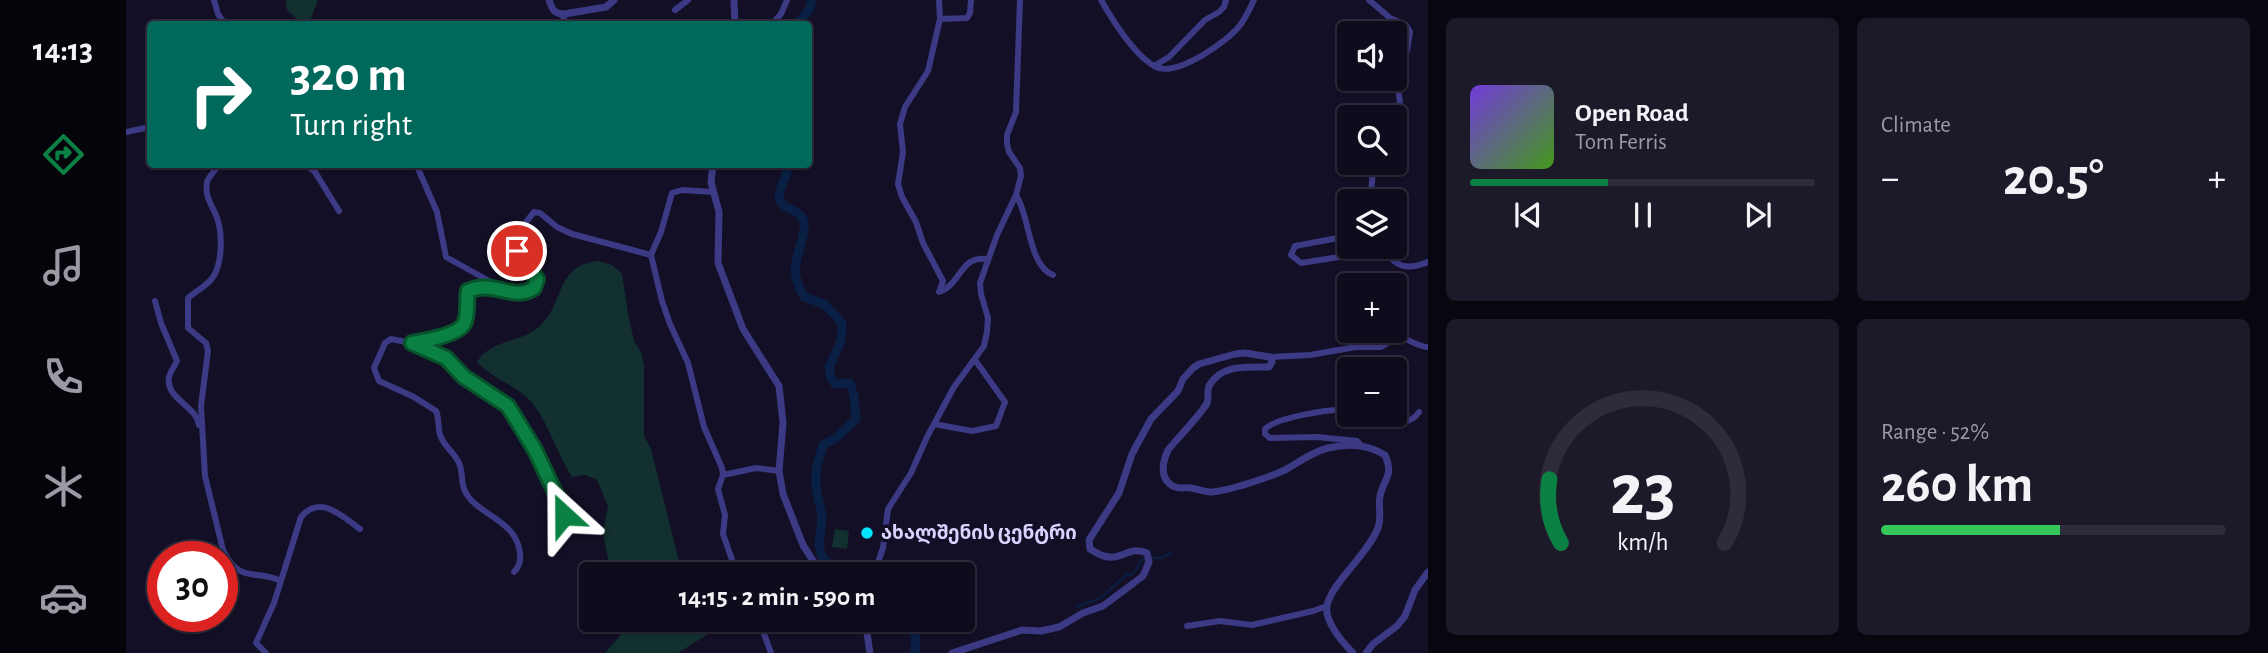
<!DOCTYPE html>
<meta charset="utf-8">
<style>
body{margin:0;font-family:"Alegreya Sans","Noto Sans Georgian",sans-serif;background:#1c1929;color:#f1f3f6;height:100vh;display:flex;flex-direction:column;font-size:26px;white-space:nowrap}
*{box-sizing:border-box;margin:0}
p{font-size:23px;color:#9b9ba3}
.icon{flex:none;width:38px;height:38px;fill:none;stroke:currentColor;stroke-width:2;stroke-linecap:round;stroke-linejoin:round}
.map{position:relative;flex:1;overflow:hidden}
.side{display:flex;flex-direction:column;gap:18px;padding:18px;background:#08060f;width:840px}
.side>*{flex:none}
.banner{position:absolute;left:21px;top:21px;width:665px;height:147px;border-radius:7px;box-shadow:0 2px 5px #0004,0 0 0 2px #2e2b3b;background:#00695c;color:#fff;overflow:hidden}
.buttons{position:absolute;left:1211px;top:21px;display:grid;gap:14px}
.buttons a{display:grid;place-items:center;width:70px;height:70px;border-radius:7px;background:#0e0b1c;box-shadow:0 2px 5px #0004,0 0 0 2px #2e2b3b;font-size:35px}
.speed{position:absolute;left:21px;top:541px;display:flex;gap:14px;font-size:35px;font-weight:700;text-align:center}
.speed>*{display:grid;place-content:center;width:91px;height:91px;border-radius:50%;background:#0e0b1c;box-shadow:0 2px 5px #0004,0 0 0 2px #2e2b3b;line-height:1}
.speed .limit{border:10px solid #d22;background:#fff;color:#111}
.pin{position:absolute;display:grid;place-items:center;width:60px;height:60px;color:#fff;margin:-30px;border:4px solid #fff;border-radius:50%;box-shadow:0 2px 7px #0007}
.me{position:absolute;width:77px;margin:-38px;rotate:336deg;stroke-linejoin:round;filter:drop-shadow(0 0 5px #0008)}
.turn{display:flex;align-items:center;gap:24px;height:147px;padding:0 28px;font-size:32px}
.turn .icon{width:91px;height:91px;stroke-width:2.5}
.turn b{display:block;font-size:49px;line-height:60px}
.big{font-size:52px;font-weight:700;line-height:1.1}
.side .tile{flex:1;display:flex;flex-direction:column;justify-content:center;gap:10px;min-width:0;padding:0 24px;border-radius:10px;background:#1c1929}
.side .dial{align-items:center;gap:0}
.dial svg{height:182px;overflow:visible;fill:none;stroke:#2e2b3b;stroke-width:7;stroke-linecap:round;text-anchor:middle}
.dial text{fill:#f1f3f6;stroke:none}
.song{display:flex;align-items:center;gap:21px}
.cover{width:84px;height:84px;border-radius:10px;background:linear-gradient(135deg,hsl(260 70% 55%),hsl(100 70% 35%))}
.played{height:7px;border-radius:4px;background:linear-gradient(90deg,#0b8043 40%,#2e2b3b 40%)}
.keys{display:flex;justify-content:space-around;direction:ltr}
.heat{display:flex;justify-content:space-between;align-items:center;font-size:38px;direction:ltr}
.charge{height:10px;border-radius:5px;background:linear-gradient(90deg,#34c759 52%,#2e2b3b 0)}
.side .tiles{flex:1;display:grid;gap:18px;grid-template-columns:repeat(2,1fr)}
.trip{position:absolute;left:453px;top:562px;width:396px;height:70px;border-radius:7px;background:#0e0b1c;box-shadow:0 2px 5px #0004,0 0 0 2px #2e2b3b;font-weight:700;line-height:70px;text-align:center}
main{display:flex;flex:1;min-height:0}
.tab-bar{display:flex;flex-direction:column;width:126px;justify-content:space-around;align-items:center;background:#06040b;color:#9b9ba3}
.tab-bar .icon{width:49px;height:49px}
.tab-bar .current{color:#0b8043}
.tab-bar b{font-size:32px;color:#f1f3f6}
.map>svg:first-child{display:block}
.green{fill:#12302f}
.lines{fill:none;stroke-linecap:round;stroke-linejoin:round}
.stream{stroke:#0a1f44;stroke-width:2}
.river{stroke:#0a1f44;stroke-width:9}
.minor{stroke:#3d3a85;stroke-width:6}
.tertiary{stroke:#3d3a85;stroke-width:7}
.route-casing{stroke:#07532c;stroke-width:18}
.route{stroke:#0b8043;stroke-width:12}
.poi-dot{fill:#00e5ff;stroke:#130f26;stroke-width:2.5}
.labels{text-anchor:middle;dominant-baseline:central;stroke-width:7;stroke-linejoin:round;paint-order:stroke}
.poi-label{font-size:19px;font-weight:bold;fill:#d9d4ff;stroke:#130f26;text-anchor:start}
</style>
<main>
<nav class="tab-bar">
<b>14:13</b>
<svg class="icon current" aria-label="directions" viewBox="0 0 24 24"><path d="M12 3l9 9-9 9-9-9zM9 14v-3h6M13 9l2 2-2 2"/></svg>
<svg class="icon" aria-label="music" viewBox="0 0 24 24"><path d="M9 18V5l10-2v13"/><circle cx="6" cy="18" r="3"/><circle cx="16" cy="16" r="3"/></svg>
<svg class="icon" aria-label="phone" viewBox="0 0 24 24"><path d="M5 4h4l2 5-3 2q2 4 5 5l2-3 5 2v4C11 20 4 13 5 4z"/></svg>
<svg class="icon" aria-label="climate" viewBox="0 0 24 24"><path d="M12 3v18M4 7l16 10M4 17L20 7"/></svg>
<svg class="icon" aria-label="car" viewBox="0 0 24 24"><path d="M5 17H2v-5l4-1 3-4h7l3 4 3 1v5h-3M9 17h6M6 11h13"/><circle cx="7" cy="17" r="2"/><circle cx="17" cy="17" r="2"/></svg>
</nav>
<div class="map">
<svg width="1302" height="653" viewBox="0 0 1302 653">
<rect width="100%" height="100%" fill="#130f26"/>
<path class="green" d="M 160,0 L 192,0 L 183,24 L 177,24 L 161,10 Z
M 473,261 L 486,265 L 496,274 L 502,314 L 508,341 L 515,352 L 518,365 L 518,436 L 525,449 L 553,562 L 565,574 L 485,574 L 477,533 L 482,506 L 471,480 L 459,475 L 446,477 C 431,454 424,426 407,404 C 392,385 367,380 351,362 C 366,338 396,344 415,325 C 439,302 429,265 473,261 Z
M 709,529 L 723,531 L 721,549 L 706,547 Z
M 495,620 L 594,620 L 582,634 L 552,653 L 479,653 L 498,631 Z"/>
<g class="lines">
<path class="stream" d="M 1025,558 L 1035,558 L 1046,553
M 950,607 L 975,598 L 1000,575 L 1007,574 L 1017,559 L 1020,558"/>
<path class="river" d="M 671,24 L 683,10 L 686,0
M 656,164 L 661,172 C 659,179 652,192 653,198 C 655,211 676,208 678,223 C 679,228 677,235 676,240 C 669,268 664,269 678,297 L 698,304 L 716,323 L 715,341 L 703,367 L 705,378 L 709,384 L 724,383 L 728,396 L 730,419 L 710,438 L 697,445 L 690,469 L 690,487 L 696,517 L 693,546 L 697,559 C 706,567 717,565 724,574
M 783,620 C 792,631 789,639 789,653"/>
<path class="minor" d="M 88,0 L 92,14 L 99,24
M 813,0 L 814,19 L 841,18 L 844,13 L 845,0
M 975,0 C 987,21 1009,56 1030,67 C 1051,77 1103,41 1115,24 C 1120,17 1124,8 1128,0
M 1243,0 L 1264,18 L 1280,25 L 1284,32 L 1281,51 L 1269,73 C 1273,98 1278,106 1269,131
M 549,10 L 562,0
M 436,14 L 440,24
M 814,19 L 802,71 L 779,107 L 774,124 L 777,152 L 772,184 L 776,197 L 790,222 L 797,243 L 817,281 L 813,292 C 835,285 834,255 861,259
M 646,24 L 655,14 L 661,0
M 1028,66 L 1043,57 L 1079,20 L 1093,12 L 1098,7 L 1100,0
M 0,132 L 24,127
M 93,164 C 90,170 83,176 81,182 C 79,196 84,202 89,213 C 97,229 97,262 87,277 C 81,286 70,291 62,298 L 62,328 L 80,343 L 82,351 L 75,406 L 79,476 L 97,550 C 113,584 130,569 155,581
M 179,164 L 189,172 L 213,211
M 290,164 L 311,212 L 320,257 L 381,291 C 392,293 404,295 411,284 C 409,251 368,261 408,212 L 414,213 L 431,227 L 446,234 L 525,255
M 587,192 L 556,190 L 546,193 L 535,232 L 525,255 L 536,301 L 544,324 L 562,363 L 578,427 L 596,468 L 597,475 L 592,489 L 599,515 L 597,534 L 611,574
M 890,195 C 904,216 902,265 927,275
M 1244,201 L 1248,163
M 1223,229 L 1212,238 L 1169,246 L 1165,255 L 1175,263 L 1213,257 L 1236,247
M 1254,247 C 1270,265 1277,272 1302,262
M 375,288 L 350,287 L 342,291 L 340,314 L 337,326 L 328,332 L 286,343 L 265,339 L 259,343 L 248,368 L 253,381 L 288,397 L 310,411 C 314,420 311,429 315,437 C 318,446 328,452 333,463 C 337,472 335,481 338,489 C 348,515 390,518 394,553 C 395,561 393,567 388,572
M 29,301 L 35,323 L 51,361 C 49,366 44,372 43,377 C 39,399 71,406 73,425
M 288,344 L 320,358 L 338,377 L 382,406 L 409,450 L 435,505 L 438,521
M 1144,357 L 1184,355 L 1230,347 L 1255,347 L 1274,336 C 1283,340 1293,347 1302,347
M 1223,411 C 1209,407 1149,418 1139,429 L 1139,434 L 1144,438 L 1191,437 L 1231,441 L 1234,444
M 1231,415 C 1247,422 1282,430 1293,412
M 808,424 L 846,431 L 870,426 L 879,402 L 849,360
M 597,475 L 630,468 L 653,471
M 735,574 L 751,565 L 757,548 L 762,509 L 785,473 L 801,437 L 828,387 L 858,346 L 861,332 L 862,318 L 855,294 L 854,283 L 871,235 L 890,195 L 895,176 L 894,168 L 883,152 L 881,144 L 881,135 L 890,112 L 894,0
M 633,620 L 645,653
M 1061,626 L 1094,621 L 1126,625 L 1187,611 L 1201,606
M 140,653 L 130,643 L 148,603 L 175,517 C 194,494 216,516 234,529"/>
<path class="tertiary" d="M 423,0 C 426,9 428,14 438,14 L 480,7 L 488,0
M 608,0 L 609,24
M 587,164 L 585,182 L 593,212 L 592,263 L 617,329 L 653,386 L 657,423 L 653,471 L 657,494 L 677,545 L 691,567 L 702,574
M 739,620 L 744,653
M 826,653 L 896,630 L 915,631 L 933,627 L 957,613 L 977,606 L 1017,576 L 1023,562 L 1021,553 C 999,543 995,570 964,549 L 963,540 L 993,493 L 1006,454 L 1025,419 L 1052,391 L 1057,379 L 1067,368 L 1073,364 L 1109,354 L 1119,353 L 1144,357 L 1146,362 L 1143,367 C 1122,367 1095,364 1083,386 C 1081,391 1083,398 1081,403 C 1077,412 1050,440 1042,450 C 1036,463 1033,480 1049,487 C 1055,489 1059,487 1065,488 C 1072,489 1079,492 1086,492 C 1102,491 1144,477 1159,470 C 1173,462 1186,452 1202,448 C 1223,443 1241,444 1259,455 C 1268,476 1258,478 1254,496 C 1252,507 1256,517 1252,528 C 1242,554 1204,585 1201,606 C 1198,621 1217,643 1227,653
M 1240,653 L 1247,644 L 1271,626 L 1279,616 L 1289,590 L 1302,572"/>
</g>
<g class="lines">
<defs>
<path id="route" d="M 391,251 L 411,279 L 408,288 C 387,302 368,279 342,291 C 340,301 343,315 338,324 C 332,335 298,341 286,343 L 320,358 L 338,377 L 382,406 L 409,450 L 435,505 L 438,515"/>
</defs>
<use href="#route" class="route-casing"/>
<use href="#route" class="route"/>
</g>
<circle class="poi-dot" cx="741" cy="533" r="7"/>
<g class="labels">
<g class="poi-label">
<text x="755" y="533">ახალშენის ცენტრი</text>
</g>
</g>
</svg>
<div class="buttons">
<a><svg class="icon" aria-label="sound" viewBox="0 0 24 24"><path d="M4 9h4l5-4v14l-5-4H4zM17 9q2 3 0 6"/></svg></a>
<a><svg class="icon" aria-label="search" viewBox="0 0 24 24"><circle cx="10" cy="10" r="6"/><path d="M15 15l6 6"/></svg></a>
<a><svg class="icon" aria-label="layers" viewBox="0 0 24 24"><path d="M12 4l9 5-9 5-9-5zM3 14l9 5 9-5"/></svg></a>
<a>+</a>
<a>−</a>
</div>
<div class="speed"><div class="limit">30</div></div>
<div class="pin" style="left:391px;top:251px;background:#d93025"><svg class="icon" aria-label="arrive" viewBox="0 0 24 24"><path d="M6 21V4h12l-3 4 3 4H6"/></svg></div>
<svg class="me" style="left:438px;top:515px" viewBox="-20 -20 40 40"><path d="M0-17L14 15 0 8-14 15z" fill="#0b8043" stroke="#fff" stroke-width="4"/></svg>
<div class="trip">14:15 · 2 min · 590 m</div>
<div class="banner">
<div class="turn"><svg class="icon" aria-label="right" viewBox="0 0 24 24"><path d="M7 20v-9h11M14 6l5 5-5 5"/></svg><div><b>320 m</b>Turn right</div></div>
</div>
</div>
<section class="side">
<div class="tiles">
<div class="tile">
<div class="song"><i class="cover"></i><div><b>Open Road</b><p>Tom Ferris</p></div></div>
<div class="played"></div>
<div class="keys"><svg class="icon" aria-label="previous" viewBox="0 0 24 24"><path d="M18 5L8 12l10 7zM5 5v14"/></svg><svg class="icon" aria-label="pause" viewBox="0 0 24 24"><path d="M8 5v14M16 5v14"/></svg><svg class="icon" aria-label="next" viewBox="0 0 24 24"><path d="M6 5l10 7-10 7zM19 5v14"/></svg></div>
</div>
<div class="tile"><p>Climate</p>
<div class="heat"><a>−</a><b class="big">20.5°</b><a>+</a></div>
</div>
<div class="tile dial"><svg viewBox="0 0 100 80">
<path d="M14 69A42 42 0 1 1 86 69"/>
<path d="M14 69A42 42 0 0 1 9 41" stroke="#0b8043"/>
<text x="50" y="56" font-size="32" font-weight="700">23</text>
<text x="50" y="72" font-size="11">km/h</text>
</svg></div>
<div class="tile"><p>Range · 52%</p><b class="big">260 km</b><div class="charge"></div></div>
</div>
</section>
</main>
